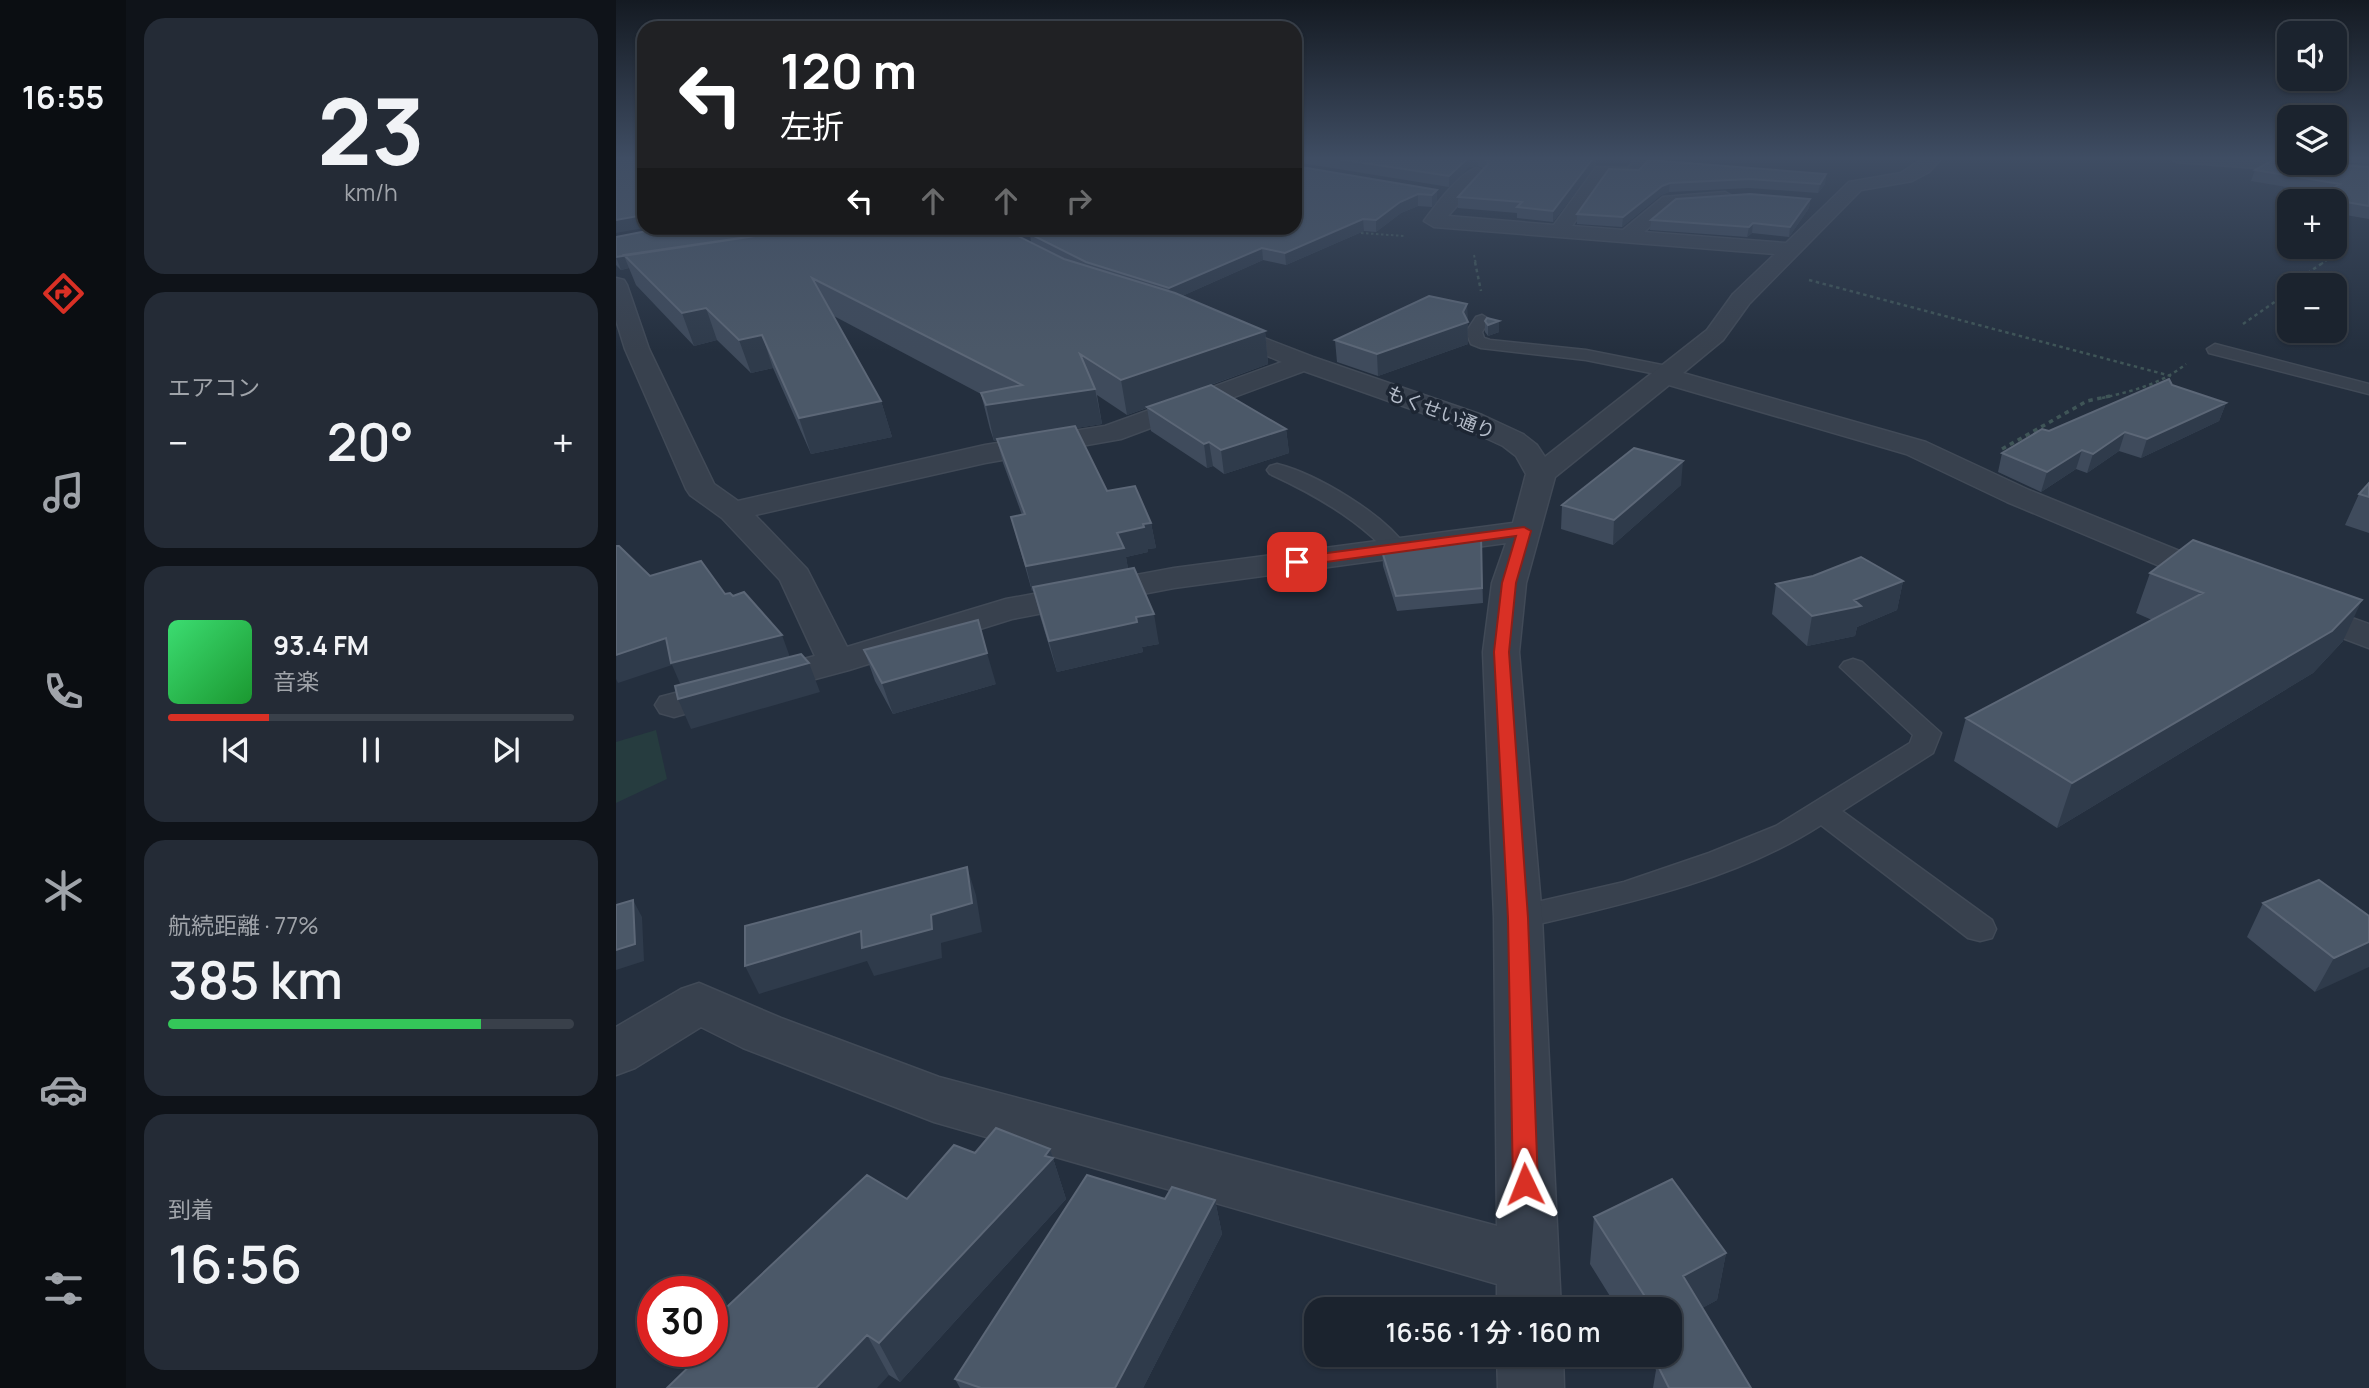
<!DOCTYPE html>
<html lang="ja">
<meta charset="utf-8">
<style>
body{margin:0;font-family:Manrope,"Noto Sans JP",sans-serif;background:#242b36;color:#f1f3f6;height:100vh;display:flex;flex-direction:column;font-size:26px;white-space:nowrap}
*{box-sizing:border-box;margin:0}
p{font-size:23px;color:#a0a4aa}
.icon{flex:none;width:38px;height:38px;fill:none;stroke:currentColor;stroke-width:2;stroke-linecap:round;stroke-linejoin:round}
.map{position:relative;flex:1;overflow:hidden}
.panel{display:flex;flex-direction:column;gap:18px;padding:18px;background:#0f1319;width:490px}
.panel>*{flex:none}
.hud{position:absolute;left:21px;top:21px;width:665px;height:214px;border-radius:21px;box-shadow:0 2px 5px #0004,0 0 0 2px #39404a;background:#202124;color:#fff;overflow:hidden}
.tools{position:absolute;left:1661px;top:21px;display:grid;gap:14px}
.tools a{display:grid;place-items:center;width:70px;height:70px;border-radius:14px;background:#1b232e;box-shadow:0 2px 5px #0004,0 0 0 2px #39404a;font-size:35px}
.speed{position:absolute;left:21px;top:1276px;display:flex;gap:14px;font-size:35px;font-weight:700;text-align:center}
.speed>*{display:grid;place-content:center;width:91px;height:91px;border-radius:50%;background:#1b232e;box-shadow:0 2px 5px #0004,0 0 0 2px #39404a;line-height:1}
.speed .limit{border:10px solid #d22;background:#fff;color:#111}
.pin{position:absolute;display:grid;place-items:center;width:60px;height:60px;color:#fff;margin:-30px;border-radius:14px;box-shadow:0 4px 10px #0006}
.me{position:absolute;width:77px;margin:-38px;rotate:358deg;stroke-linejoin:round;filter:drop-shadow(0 0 5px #0008)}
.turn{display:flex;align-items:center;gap:24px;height:147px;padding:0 28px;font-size:32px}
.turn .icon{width:91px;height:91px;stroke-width:2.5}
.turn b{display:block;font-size:49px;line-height:60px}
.lanes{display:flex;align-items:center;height:66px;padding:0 28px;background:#0003;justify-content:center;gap:35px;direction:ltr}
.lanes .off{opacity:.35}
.big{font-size:52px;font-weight:600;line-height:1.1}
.panel .tile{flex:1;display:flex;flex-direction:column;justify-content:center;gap:10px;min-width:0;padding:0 24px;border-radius:21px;background:#242b36}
.panel .dial{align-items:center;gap:0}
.dial b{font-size:91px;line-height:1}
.song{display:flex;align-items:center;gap:21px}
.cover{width:84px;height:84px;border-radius:10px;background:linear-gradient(135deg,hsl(140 70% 55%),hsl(130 70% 35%))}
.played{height:7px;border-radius:4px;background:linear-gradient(90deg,#d93025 25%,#39404a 25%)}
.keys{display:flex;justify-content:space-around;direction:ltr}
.heat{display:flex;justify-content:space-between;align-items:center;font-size:38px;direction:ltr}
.charge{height:10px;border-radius:5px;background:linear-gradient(90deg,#34c759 77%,#39404a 0)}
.trip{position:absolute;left:688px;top:1297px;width:378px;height:70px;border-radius:21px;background:#1b232e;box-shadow:0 2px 5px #0004,0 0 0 2px #39404a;font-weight:600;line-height:70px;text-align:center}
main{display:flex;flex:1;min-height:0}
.menu{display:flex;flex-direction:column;width:126px;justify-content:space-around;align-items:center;background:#0b0e12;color:#a0a4aa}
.menu .icon{width:49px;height:49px}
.menu .on{color:#d93025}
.menu b{font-size:32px;color:#f1f3f6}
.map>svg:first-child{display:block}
.green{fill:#263c3f}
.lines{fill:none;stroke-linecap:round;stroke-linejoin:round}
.service-casing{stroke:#414a57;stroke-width:3}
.minor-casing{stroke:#414a57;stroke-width:3}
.path-far2{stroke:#3f5557;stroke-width:2;stroke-dasharray:2.5 2.5;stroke-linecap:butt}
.path-far1{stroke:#3f5557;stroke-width:2.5;stroke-dasharray:3.5 3.5;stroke-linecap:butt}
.path{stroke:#3f5557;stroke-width:3.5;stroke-dasharray:4.5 4.5;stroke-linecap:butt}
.service{fill:#38414e;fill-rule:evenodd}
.minor{fill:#38414e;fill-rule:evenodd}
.wall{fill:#3f4b5c}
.shaded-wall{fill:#2f3b4b}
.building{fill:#4b5868;stroke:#5c6777;stroke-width:2}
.route{fill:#d93025;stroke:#8d1f18;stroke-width:2}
.labels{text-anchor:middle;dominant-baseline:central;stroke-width:7;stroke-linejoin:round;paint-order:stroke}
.street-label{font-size:19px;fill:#b4bcc9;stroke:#1d2633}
</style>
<main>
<nav class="menu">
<b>16:55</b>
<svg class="icon on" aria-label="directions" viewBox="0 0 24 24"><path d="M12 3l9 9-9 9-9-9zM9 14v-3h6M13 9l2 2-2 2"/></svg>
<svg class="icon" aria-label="music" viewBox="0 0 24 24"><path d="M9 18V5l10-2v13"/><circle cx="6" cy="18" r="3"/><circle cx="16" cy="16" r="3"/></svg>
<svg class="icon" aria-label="phone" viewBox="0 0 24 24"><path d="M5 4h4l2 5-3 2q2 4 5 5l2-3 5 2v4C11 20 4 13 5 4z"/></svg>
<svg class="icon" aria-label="climate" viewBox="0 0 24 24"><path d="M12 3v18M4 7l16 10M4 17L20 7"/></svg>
<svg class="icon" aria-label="car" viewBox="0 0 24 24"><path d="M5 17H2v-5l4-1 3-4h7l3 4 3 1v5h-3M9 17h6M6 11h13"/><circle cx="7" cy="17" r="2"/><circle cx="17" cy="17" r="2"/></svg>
<svg class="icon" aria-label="filters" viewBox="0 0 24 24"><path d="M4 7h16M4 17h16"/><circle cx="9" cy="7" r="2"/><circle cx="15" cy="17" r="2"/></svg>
</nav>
<section class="panel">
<div class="tile dial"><b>23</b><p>km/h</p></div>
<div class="tile"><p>エアコン</p>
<div class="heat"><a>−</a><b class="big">20°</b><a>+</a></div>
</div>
<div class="tile">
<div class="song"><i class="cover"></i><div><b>93.4 FM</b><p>音楽</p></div></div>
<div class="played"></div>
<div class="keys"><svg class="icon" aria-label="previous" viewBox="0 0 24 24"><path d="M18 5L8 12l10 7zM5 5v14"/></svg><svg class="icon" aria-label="pause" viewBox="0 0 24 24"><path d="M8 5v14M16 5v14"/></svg><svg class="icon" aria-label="next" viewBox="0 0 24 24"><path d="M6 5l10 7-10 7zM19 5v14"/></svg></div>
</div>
<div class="tile"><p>航続距離 · 77%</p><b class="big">385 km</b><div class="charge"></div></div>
<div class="tile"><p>到着</p><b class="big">16:56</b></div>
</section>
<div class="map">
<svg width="1753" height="1388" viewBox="0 0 1753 1388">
<rect width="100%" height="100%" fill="#242f3e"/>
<path class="green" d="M 40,730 L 51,779 L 0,803 L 0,742 Z"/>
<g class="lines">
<defs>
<path id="service" d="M 866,315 L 874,320 L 866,332 L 868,338 L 874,340 L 970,350 L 1061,368 L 1064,372 L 1055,377 L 970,360 L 865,348 L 855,344 L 850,332 L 860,317 Z
M 1599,344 L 1753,384 L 1753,394 L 1593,353 L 1591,349 Z
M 661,464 C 701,474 768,514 791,548 L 788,553 C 772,557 767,547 756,537 C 726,510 691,491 654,474 L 651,470 L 654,466 Z
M 1237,659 L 1246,662 L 1325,733 L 1317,753 L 1226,811 L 1376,920 L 1380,929 L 1376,938 L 1364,941 L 1352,938 L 1205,825 C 1117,882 1003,905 902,929 L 891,925 L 886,917 L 891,909 L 1008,882 L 1093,853 L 1160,826 L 1294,743 L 1297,735 L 1224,667 L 1228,662 Z"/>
<path id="minor" d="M 1021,157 L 1038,157 L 1023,177 L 991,176 L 956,226 L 1007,230 L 1047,197 L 1109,192 L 1118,197 L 1115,201 L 1058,206 L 1028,232 L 1170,243 L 1233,182 L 1285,173 L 1309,157 L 1327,157 L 1313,172 L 1296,181 L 1245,190 L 1133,304 L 1107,340 L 1067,373 L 1310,442 L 1413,490 L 1613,571 L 1618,578 L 1613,585 L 1601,588 L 1589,585 L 1391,502 L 1290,454 L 1053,385 L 939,477 L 910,583 L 903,652 L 926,917 L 945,1309 L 881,1309 L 881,1284 L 318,1122 L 127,1048 L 85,1027 L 19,1068 L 0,1075 L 0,1027 L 65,989 L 83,983 L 165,1018 L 323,1077 L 881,1226 L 878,917 L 867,652 L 876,583 L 890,543 L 558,588 L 396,619 L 233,670 L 72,713 L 58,717 L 44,713 L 39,705 L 44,697 L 199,656 L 164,580 L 106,518 L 74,495 L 70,489 L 9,349 L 0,320 L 0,278 L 8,280 L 11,285 L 33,349 L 98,484 L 122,501 L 369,445 L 489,426 L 666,362 L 594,332 L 590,327 L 594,322 L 602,320 L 697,357 L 866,415 L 907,434 L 921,445 L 929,457 L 1091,330 L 1117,294 L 1159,254 L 818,227 L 808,221 C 819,206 844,172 861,168 L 870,173 L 832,216 L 938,225 L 980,167 L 1012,168 ZM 688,371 L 846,427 L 887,446 L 900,456 L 910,474 L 897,523 L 558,568 L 390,599 L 231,647 L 191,569 L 139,515 L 369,463 L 505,439 Z
M 1552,157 L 1673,160 L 1673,163 L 1753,166 L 1753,176 L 1560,162 Z
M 1683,599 L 1753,624 L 1753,648 L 1671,617 L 1665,610 L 1671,603 Z
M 881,1354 L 947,1354 L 948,1388 L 882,1388 Z"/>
</defs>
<use href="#service" class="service-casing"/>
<use href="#minor" class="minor-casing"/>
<path class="path-far2" d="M 745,233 L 788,236
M 858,255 L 860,264
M 1705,264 L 1714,258"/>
<path class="path-far1" d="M 859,262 L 865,291
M 1193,280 L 1555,376
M 1674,285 L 1708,262
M 1627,324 L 1660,301 L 1661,294 L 1673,286
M 1486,398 C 1517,391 1545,384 1570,364"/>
<path class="path" d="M 1386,449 L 1471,401 L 1494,396"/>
<use href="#service" class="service"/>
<use href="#minor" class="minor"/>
</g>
<path class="wall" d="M 679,157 L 980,157 L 980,165 L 937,222 L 901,218 L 901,213 L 842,208 L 842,197 L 868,169 L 862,166 L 853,167 L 833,187 L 679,162 Z
M 1718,157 L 1753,157 L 1753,164 L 1718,162 Z
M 1753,167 L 1753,219 L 1718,213 L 1718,201 L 1699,201 L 1701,197 L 1707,193 L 1635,181 L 1639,170 Z
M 993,169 L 1210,174 L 1209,184 L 1202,193 L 1133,188 L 1053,192 L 1045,195 L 1006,227 L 961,224 L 961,214 Z
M 821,190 L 821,201 L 816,207 L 802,206 L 785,213 L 760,232 L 748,231 L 670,265 L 647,260 L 566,296 L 649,331 L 652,364 L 595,385 L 670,429 L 673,453 L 608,474 L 597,466 L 591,468 L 535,431 L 531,408 L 511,415 L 481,395 L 486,424 L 460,428 L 491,491 L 535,523 L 540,548 L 532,549 L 532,552 L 510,557 L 512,569 L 543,644 L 526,647 L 527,652 L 441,672 L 424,616 L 418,591 L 416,591 L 402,542 L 395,517 L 406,515 L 387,463 L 381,440 L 378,441 L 374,429 L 365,394 L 216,315 L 265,401 L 276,437 L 195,454 L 157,368 L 135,373 L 101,340 L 78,346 L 20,285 L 13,268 L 5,270 L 0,265 L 0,237 L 415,243 L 414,234 Z
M 1194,199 L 1193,208 L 1173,237 L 1136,233 L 1131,237 L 1034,230 L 1035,220 Z
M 851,304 L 852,344 L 762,376 L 721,362 L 719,340 Z
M 869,321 L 883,332 L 872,336 L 869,332 Z
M 1556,385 L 1610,403 L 1603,421 L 1525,458 L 1503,451 L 1471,473 L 1460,469 L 1425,492 L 1382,472 L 1386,453 L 1433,431 Z
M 1753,483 L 1753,533 L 1729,525 L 1743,494 Z
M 1065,485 L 997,545 L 945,529 L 946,505 Z
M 865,535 L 867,603 L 781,611 L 767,566 L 766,551 Z
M 1534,573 L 1727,641 L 1697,673 L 1441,828 L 1338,761 L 1350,718 L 1536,620 L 1520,613 Z
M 1287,581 L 1281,610 L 1241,627 L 1239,636 L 1191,646 L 1156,614 L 1160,584 Z
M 248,650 L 380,684 L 277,714 L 259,681 Z
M 1647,903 L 1753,916 L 1699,992 L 1631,937 Z
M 434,1149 L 450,1199 L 284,1382 L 273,1375 L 83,1357 L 79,1351 L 96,1351 L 291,1199 L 359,1153 Z
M 549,1199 L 599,1200 L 606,1234 L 527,1388 L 344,1388 L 339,1379 Z
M 978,1217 L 1110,1253 L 1101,1300 L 1086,1308 L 1135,1388 L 1037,1388 L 1040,1370 L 1030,1354 L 1054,1354 L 1054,1309 L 1002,1309 L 974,1264 Z"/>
<path class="shaded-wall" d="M 853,157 L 862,157 L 862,166 L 853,167 L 833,187 L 833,176 Z
M 978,157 L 980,157 L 980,165 L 937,222 L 937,211 Z
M 1210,174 L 1209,184 L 1202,193 L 1204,184 Z
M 1054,183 L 1053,192 L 1045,195 L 1006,227 L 1007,217 L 1046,186 Z
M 821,190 L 821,201 L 816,207 L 816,195 Z
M 802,194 L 802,206 L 785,213 L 760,232 L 760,220 L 784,202 Z
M 1194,199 L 1193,208 L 1173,237 L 1174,227 Z
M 28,215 L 28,228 L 0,233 L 0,220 Z
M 747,219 L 748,231 L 670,265 L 669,253 Z
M 1137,223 L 1136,233 L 1131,237 L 1133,227 Z
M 646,248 L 647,260 L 555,301 L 553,288 Z
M 8,256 L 13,268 L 5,270 L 0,257 Z
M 851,304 L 852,344 L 762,376 L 761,354 L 847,312 Z
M 90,308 L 101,340 L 78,346 L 66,313 Z
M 883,321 L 883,332 L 872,336 L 872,325 Z
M 649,331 L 652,364 L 511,415 L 505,380 Z
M 146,335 L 157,368 L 135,373 L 123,340 Z
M 479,389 L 486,424 L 378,441 L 370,405 Z
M 265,401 L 276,437 L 195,454 L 183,418 Z
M 1610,403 L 1603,421 L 1525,458 L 1531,439 Z
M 670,429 L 673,453 L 608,474 L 605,450 Z
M 1509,432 L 1503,451 L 1471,473 L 1477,454 Z
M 593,442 L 597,466 L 591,468 L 588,444 Z
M 1466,450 L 1460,469 L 1425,492 L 1431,472 Z
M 1067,461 L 1065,485 L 997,545 L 998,520 Z
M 535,523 L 540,548 L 532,549 L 532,552 L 510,557 L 513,574 L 416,591 L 410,566 L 501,533 L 527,524 Z
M 1287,581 L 1281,610 L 1241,627 L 1239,636 L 1191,646 L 1196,616 Z
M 1746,600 L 1727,641 L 1697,673 L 1441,828 L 1456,783 Z
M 538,614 L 543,644 L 526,647 L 527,652 L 441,672 L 433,641 L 520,617 Z
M 166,635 L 175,660 L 66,688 L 56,665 L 2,683 L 0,679 L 0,655 L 50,638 Z
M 371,653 L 380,684 L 277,714 L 266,683 Z
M 193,663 L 204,692 L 75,729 L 62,699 Z
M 351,867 L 360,895 L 366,932 L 325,943 L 326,958 L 258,976 L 251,961 L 143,994 L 129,966 L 245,931 L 315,915 Z
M 17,900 L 26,917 L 28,961 L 0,970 L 0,950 Z
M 1753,942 L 1753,967 L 1699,992 L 1718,958 Z
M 434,1149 L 450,1199 L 284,1382 L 263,1343 Z
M 599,1200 L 606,1234 L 527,1388 L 499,1388 Z
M 1110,1253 L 1101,1300 L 1059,1323 L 1067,1276 Z
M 251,1335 L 273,1375 L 261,1388 L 200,1388 Z"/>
<path class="building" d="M 0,157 L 28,157 L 28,215 L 0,220 Z
M 709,157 L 853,157 L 833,176 Z
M 865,157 L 978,157 L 937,211 L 901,207 L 906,202 L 842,197 L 872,164 L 871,160 Z
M 1033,160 L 1210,174 L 1204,184 L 1134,179 L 1054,183 L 1046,186 L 1007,217 L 961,214 L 993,169 L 1023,170 Z
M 1657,160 L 1673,161 L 1673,163 L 1691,163 L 1753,167 L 1753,206 L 1701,197 L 1724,184 L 1639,170 Z
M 679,166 L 821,190 L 816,195 L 802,194 L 784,202 L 760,220 L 747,219 L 669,253 L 646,248 L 553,288 L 470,262 L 414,234 L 446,228 L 679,228 Z
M 1134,194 L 1194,199 L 1174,227 L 1137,223 L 1133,227 L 1035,220 L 1060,199 Z
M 46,228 L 192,228 L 0,257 L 0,237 Z
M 192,228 L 386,228 L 448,259 L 559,293 L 649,331 L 505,380 L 464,354 L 479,389 L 370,405 L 365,393 L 406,385 L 196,278 L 265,401 L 183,418 L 146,335 L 123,340 L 90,308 L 66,313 L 8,255 Z
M 813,296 L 851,304 L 847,312 L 852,322 L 761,354 L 719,340 Z
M 871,318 L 883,321 L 872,325 L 869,321 Z
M 1553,379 L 1556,385 L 1610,403 L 1531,439 L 1509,432 L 1477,454 L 1466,450 L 1431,472 L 1386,453 L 1426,429 L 1433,431 Z
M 595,385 L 670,429 L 605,450 L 593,442 L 588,444 L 531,407 Z
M 459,426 L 491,491 L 519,486 L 535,523 L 527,524 L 528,527 L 501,533 L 508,548 L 410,566 L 395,517 L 409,514 L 381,439 Z
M 1018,448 L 1067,461 L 998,520 L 946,505 Z
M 1753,483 L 1753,497 L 1743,494 Z
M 865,535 L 866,588 L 780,596 L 766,551 Z
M 1577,540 L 1746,600 L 1716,631 L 1456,783 L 1350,718 L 1587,593 L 1534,573 Z
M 0,546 L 3,546 L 34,576 L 85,561 L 109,594 L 114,593 L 117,596 L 128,592 L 166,635 L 55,663 L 50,638 L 0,655 Z
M 1245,557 L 1287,581 L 1238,600 L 1245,606 L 1196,616 L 1160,584 L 1197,576 Z
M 518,568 L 538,614 L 520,617 L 521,622 L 433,641 L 417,587 Z
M 362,620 L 371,653 L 266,683 L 248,650 Z
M 185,654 L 193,663 L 62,699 L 59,686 Z
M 351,867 L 356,903 L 315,915 L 316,929 L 246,948 L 245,931 L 129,966 L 129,926 Z
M 1703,880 L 1753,916 L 1753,942 L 1718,958 L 1647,903 Z
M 17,900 L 19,944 L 0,950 L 0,905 Z
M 380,1128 L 434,1149 L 429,1156 L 437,1158 L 263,1343 L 251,1335 L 200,1388 L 51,1388 L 86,1354 L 83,1351 L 96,1351 L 96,1321 L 251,1175 L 291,1199 L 338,1145 L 359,1153 Z
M 471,1175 L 549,1199 L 556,1187 L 599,1200 L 499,1388 L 365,1388 L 339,1379 Z
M 1056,1179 L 1110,1253 L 1067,1276 L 1135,1388 L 1053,1388 L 1041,1364 L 1065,1353 L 1054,1334 L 1054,1309 L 1037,1309 L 978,1217 Z"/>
<linearGradient id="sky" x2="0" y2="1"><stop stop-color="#141a22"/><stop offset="0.45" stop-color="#3f4d63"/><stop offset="1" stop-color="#3f4d63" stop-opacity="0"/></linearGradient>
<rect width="1753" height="351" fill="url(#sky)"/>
<path class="route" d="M 908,527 L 915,531 L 900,583 L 893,652 L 912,918 L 922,1184 L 918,1191 L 909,1195 L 901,1191 L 897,1184 L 892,918 L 878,652 L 886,583 L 900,536 L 681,566 L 675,562 L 681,557 Z"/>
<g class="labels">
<g class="street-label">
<text transform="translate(825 412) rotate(21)">もくせい通り</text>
</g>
</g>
</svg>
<div class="tools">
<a><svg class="icon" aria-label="sound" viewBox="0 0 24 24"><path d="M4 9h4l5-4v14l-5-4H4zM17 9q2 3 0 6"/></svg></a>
<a><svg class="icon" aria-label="layers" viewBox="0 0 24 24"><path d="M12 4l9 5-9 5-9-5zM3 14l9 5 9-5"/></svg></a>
<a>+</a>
<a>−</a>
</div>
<div class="speed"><div class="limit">30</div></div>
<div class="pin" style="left:681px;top:562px;background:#d93025"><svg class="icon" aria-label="arrive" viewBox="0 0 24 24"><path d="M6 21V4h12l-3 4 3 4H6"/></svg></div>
<svg class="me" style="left:909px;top:1184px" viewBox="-20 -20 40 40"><path d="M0-17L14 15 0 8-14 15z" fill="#d93025" stroke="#fff" stroke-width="4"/></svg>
<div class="trip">16:56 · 1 分 · 160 m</div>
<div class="hud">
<div class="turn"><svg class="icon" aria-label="left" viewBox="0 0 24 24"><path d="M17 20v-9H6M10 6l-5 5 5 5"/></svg><div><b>120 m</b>左折</div></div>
<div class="lanes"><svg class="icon" aria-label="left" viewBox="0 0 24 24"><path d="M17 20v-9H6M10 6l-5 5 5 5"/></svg><svg class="icon off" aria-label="ahead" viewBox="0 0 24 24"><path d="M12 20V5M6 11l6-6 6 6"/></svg><svg class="icon off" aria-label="ahead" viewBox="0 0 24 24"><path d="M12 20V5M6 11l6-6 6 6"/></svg><svg class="icon off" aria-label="right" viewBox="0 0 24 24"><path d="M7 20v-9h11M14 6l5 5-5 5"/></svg></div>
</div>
</div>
</main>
